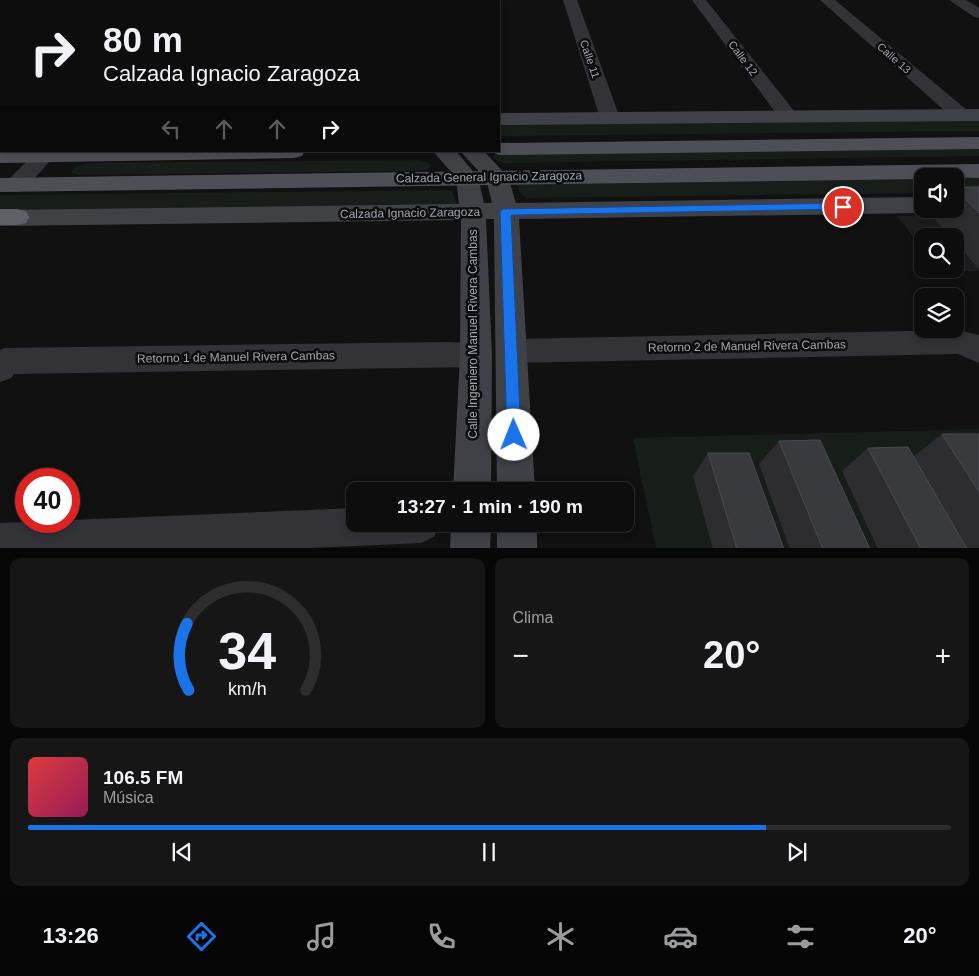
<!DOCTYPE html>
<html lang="es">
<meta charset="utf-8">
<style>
body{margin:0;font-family:Arial,sans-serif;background:#161617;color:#f1f3f6;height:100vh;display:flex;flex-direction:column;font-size:19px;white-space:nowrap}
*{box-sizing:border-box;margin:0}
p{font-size:16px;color:#9a9c9e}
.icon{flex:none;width:28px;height:28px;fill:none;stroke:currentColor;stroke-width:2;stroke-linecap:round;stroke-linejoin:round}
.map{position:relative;height:548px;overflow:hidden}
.panel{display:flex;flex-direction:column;gap:10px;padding:10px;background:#070708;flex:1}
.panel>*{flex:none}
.guide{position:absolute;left:0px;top:0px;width:500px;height:152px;box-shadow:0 2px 8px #0003,0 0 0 1px #2d2d2e;background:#0d0d0e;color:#f1f3f6;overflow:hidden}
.buttons{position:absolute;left:914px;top:168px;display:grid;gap:10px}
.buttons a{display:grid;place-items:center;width:50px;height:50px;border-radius:10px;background:#0d0d0e;box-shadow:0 2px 8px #0003,0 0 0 1px #2d2d2e;font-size:25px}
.speed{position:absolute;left:15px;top:468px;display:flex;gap:10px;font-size:25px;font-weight:700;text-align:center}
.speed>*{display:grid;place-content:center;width:65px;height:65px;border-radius:50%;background:#0d0d0e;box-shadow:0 2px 8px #0003,0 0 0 1px #2d2d2e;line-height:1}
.speed .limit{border:8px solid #d22;background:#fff;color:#111}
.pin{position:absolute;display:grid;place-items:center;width:42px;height:42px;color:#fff;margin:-21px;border:2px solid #fff;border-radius:50%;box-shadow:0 1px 5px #0007}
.me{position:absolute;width:55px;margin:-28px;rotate:359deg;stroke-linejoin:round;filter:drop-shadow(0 0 4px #0008)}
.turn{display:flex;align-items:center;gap:18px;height:105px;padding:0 20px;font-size:22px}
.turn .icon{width:65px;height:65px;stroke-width:2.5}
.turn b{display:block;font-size:35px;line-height:42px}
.lanes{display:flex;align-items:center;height:48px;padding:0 20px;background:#0003;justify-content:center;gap:25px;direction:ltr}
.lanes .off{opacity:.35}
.big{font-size:38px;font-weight:800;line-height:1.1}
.panel .card{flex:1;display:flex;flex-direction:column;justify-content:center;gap:8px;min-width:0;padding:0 18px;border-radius:10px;background:#161617}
.panel .dial{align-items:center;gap:0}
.dial svg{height:130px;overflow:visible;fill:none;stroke:#2d2d2e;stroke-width:7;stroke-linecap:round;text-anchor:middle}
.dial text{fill:#f1f3f6;stroke:none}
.song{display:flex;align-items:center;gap:15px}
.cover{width:60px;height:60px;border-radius:8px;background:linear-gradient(135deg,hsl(0 70% 55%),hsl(330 70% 35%))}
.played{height:5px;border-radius:2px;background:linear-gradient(90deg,#1a73e8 80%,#2d2d2e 80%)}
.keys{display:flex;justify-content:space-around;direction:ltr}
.heat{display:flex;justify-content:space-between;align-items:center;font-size:28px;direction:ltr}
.panel .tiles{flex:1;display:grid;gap:10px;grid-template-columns:1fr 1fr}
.card:last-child{grid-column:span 2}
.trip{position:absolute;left:346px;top:482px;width:288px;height:50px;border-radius:10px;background:#0d0d0e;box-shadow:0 2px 8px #0003,0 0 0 1px #2d2d2e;font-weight:800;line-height:50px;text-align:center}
.tab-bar{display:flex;height:80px;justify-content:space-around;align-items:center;background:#050506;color:#9a9c9e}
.tab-bar .icon{width:35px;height:35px}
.tab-bar .on{color:#1a73e8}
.tab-bar b{font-size:22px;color:#f1f3f6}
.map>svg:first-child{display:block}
.built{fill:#1d1d1f}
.green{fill:#171d19}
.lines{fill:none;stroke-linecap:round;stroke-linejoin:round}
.street{fill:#323237;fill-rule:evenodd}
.secondary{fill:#404147;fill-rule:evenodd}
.primary{fill:#4e4f56;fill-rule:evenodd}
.highway{fill:#5e6068;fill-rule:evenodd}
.wall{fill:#2d2d30}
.building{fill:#393a3e;stroke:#4a4b50}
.route{fill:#1a73e8;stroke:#114b97}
.labels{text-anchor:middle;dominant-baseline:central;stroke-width:5;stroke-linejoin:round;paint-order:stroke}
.far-street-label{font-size:11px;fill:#a2a5b3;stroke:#0c0c0d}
.street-label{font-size:12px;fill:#a2a5b3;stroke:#0c0c0d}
</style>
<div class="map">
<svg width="979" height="549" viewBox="0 0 979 549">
<rect width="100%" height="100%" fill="#111112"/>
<path class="built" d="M 979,215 L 979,271 L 942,271 L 940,269 L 955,269 L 955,236 L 922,236 L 922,248 L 897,216 Z"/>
<path class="green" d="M 979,118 L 979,131 L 499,136 L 499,124 Z
M 979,145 L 979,156 L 504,163 L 497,161 L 493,156 L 496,154 L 505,151 Z
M 419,160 L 429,163 L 431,167 L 426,170 L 412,171 L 77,175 L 71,172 L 75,167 L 86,163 Z
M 979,171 L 979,192 L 955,192 L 955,176 L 922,176 L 922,193 L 526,198 L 520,193 L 517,184 Z
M 445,190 L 452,191 L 457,205 L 0,215 L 0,195 Z
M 979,429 L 979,548 L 656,548 L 633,438 Z"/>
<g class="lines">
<path class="street" d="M 563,0 L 577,0 L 620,118 L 617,122 L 610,124 L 603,122 L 600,118 Z
M 692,0 L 706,0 L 795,112 L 798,116 L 795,120 L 788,122 L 781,120 Z
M 820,0 L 835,0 L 968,111 L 971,115 L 968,119 L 961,121 L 954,119 Z
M 949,0 L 966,0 L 979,8 L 979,18 L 974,17 Z
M 37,151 L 59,151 L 24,190 L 16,192 L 8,190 L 5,185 L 8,180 Z
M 958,330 L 979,335 L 979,363 L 958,354 L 512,363 L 501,360 L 497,351 L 501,342 L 512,339 Z
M 445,342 L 476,343 L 487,346 L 491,355 L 487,364 L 476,367 L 14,374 L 11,378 L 0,382 L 0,350 L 5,348 Z
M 355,508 L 355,524 L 440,524 L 434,537 L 421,543 L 289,549 L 0,549 L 0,523 Z"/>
<path class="secondary" d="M 437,0 L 451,0 L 451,1 L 437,1 Z
M 979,109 L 979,121 L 499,125 L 499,113 Z
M 0,121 L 1,121 L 1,133 L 0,133 Z
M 433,151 L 456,151 L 478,177 L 484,203 L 492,203 L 486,179 L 460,151 L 484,151 L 508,177 L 516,203 L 922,197 L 922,209 L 932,209 L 922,213 L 519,219 L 535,491 L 497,491 L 494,219 L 486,219 L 492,355 L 491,491 L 453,491 L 460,355 L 461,220 L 0,226 L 0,210 L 459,204 L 456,178 Z
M 451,524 L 491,524 L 490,549 L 450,549 Z
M 497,524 L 537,524 L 537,549 L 497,549 Z"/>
<path class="primary" d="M 979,137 L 979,149 L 499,155 L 490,151 L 499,151 L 499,143 Z
M 0,149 L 1,151 L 305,151 L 302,156 L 294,158 L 0,163 Z
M 979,164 L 979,178 L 922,176 L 922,179 L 0,192 L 0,178 Z"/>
<path class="highway" d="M 0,209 L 17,209 L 26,211 L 29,217 L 26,223 L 17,225 L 0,225 Z"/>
</g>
<path class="wall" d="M 955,187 L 979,187 L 979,269 L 955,242 L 955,236 L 950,236 L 932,216 L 937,209 L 955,209 Z
M 942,434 L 979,434 L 979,549 L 878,549 L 842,471 L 868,448 L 914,456 Z
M 779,441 L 870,549 L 790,549 L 759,464 Z
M 708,453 L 784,549 L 713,549 L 693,476 Z"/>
<path class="building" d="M 955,187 L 979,187 L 979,213 L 955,188 Z
M 942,434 L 979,434 L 979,492 Z
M 820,440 L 870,549 L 823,549 L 779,441 Z
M 908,447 L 967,549 L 921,549 L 868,448 Z
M 708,453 L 749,453 L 784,549 L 737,549 Z"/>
<path class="route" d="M 843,203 L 848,207 L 847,209 L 511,215 L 521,435 L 519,440 L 514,442 L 509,440 L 507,435 L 500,212 L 502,209 Z"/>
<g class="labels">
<g class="far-street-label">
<text transform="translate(743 58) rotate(53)">Calle 12</text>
<text transform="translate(894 58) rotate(41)">Calle 13</text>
<text transform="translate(590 59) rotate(71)">Calle 11</text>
</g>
<g class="street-label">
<text transform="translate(489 177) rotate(-1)">Calzada General Ignacio Zaragoza</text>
<text transform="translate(410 213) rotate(-1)">Calzada Ignacio Zaragoza</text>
<text transform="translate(473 334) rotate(-90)">Calle Ingeniero Manuel Rivera Cambas</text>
<text transform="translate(747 346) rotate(-1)">Retorno 2 de Manuel Rivera Cambas</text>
<text transform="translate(236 357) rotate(-1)">Retorno 1 de Manuel Rivera Cambas</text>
</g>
</g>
</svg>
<div class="buttons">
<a><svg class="icon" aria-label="sound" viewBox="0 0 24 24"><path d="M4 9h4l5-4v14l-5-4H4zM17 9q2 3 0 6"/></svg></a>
<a><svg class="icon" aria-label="search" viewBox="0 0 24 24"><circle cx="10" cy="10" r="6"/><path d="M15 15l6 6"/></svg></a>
<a><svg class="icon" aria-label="layers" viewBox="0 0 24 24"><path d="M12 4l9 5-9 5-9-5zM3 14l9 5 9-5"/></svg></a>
</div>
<div class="speed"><div class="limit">40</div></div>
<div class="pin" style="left:843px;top:207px;background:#d93025"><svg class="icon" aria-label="arrive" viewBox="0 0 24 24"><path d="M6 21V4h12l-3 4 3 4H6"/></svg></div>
<svg class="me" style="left:514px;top:435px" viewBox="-20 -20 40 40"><circle r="19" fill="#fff"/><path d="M0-13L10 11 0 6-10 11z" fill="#1a73e8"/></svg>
<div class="trip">13:27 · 1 min · 190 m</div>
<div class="guide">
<div class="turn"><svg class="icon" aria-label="right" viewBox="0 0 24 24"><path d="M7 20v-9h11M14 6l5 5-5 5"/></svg><div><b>80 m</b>Calzada Ignacio Zaragoza</div></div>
<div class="lanes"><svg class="icon off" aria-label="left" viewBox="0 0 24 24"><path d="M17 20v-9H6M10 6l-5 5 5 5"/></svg><svg class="icon off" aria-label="ahead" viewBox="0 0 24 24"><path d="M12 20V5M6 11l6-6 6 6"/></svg><svg class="icon off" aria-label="ahead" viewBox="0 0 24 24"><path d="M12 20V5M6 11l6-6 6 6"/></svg><svg class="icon" aria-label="right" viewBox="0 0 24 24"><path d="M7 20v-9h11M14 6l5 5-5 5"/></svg></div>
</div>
</div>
<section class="panel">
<div class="tiles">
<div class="card dial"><svg viewBox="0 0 100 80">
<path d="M14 69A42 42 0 1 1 86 69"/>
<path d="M14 69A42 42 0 0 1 13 28" stroke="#1a73e8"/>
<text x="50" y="56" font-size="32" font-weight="700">34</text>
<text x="50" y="72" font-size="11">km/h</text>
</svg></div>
<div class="card"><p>Clima</p>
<div class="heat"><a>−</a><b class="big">20°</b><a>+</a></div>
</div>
<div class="card">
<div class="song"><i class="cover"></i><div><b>106.5 FM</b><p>Música</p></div></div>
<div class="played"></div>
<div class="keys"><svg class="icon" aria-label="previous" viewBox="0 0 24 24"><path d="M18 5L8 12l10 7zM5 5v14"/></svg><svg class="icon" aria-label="pause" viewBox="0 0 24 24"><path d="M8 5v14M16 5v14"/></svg><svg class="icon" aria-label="next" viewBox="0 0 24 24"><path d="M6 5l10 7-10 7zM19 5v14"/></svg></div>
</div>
</div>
</section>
<nav class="tab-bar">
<b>13:26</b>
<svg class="icon on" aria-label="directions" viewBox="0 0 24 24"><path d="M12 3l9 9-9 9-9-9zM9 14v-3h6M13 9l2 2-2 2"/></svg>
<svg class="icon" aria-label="music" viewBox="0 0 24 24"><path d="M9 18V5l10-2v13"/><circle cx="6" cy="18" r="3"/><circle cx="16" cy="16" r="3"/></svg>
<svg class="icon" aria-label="phone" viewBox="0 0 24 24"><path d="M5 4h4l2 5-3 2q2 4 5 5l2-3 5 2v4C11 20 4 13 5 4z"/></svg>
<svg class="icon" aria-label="climate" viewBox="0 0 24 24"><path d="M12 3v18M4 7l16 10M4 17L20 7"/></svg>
<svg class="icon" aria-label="car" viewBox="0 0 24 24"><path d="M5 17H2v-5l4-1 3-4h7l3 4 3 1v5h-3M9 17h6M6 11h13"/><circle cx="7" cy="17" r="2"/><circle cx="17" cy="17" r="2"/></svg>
<svg class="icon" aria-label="filters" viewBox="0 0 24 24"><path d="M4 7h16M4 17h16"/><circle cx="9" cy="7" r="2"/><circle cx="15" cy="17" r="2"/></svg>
<b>20°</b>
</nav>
